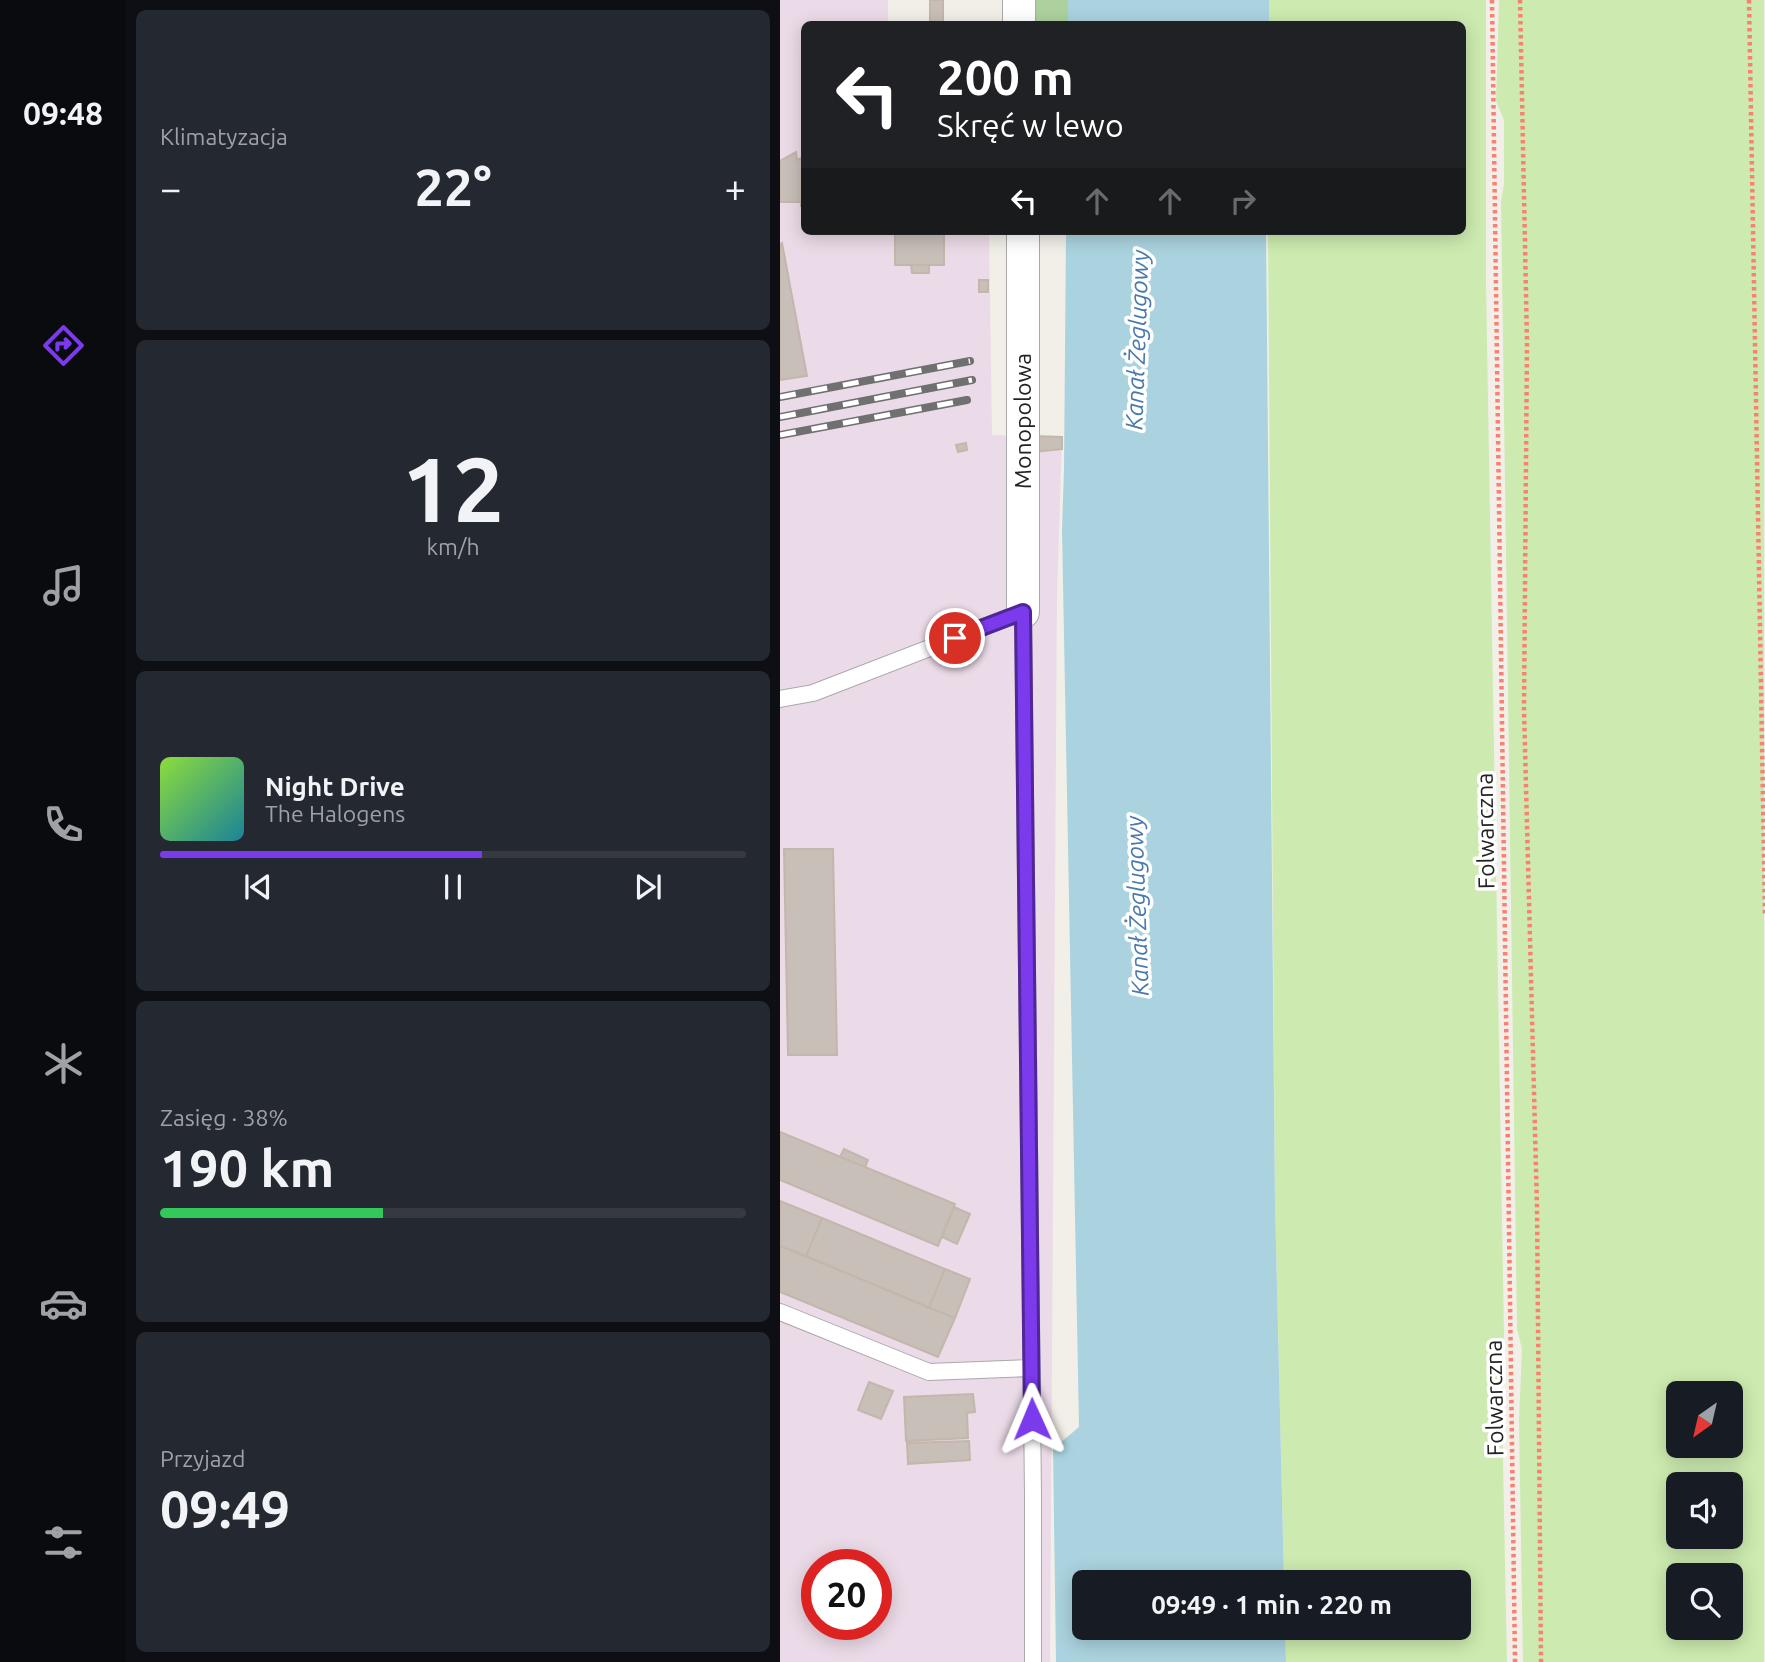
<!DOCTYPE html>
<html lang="pl">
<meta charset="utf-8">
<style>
body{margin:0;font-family:Ubuntu,sans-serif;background:#242831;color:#f1f3f6;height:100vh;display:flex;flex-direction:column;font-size:26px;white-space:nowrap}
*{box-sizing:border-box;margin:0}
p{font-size:23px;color:#9ea1a6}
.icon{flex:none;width:38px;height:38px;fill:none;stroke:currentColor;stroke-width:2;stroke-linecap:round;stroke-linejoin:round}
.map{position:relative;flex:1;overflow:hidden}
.panel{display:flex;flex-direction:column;gap:10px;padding:10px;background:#0d0f14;width:654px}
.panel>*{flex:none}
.hud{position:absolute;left:21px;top:21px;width:665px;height:214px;border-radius:10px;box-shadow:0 4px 18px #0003;background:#202124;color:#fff;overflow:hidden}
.needle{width:46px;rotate:214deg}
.controls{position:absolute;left:886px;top:1381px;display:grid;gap:14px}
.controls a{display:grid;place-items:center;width:77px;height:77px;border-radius:10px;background:#171b24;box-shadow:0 4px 18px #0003;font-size:35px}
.speed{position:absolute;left:21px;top:1549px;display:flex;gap:14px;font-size:35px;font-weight:700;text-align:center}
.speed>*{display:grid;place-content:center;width:91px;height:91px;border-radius:50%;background:#171b24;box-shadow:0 4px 18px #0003;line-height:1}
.speed .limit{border:10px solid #d22;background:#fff;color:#111}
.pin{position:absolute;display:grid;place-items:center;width:60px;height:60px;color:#fff;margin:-30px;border:4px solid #fff;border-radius:50%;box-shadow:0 2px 7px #0007}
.me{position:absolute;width:77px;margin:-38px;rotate:359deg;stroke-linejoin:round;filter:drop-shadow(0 0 5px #0008)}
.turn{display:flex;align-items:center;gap:24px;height:147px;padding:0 21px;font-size:32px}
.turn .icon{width:91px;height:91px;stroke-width:2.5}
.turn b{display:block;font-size:49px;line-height:60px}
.lanes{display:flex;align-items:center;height:66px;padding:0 21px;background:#0003;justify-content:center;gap:35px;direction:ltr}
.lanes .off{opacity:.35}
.big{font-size:52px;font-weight:600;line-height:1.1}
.panel .tile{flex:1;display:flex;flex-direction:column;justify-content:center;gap:10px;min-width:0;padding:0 24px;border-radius:10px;background:#242831}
.panel .dial{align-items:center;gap:0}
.dial b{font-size:91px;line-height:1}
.song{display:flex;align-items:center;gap:21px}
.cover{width:84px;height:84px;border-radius:10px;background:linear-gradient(135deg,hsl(90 70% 55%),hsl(190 70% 35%))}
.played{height:7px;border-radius:4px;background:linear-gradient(90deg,#7c3aed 55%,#363941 55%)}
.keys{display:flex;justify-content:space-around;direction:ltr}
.heat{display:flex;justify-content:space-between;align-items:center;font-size:38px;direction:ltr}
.charge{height:10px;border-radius:5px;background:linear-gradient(90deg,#34c759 38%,#363941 0)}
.trip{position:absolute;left:292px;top:1570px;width:399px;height:70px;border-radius:10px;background:#171b24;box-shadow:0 4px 18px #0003;font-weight:600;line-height:70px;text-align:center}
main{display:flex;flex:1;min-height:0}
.tab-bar{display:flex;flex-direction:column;width:126px;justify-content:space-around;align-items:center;background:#090b0e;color:#9ea1a6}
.tab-bar .icon{width:49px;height:49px}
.tab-bar .selected{color:#7c3aed}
.tab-bar b{font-size:32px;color:#f1f3f6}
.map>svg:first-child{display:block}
.industrial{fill:#ebdbe8;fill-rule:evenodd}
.grass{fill:#cdebb0;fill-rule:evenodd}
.forest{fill:#add19e}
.water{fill:#aad3df}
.building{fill:#c7bfb8;stroke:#c4b6ab;stroke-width:2}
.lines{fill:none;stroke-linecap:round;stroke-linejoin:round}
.service-casing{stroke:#a9a9a9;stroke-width:18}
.minor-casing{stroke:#a9a9a9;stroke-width:34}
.path{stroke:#fa8072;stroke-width:4.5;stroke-dasharray:3.5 3.5;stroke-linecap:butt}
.service{stroke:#fff;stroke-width:16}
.minor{stroke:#fff;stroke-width:32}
.rail-casing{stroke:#707070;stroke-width:8}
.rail{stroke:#fff;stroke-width:5;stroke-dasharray:16;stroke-linecap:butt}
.route-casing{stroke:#51269a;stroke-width:18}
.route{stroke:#7c3aed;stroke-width:12}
.labels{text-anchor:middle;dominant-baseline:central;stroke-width:7;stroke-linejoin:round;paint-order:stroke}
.street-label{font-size:23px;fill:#222;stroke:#fff}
.water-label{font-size:24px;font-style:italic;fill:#4a7aab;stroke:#fff}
</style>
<main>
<nav class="tab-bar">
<b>09:48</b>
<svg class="icon selected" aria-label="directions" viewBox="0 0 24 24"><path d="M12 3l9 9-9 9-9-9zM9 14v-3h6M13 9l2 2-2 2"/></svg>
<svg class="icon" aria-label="music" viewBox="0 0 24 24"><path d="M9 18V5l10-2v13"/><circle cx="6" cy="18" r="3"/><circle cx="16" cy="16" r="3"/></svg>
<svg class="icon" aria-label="phone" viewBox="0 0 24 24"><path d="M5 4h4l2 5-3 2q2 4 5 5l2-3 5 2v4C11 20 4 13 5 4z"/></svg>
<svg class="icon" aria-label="climate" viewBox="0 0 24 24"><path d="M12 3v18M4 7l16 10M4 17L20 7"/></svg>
<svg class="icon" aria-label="car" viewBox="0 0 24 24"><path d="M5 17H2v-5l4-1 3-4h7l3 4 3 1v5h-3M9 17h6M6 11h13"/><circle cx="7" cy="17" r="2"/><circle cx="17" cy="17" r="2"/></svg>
<svg class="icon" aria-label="filters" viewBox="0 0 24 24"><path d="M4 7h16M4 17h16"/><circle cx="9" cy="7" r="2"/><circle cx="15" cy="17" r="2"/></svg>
</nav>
<section class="panel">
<div class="tile"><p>Klimatyzacja</p>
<div class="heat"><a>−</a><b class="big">22°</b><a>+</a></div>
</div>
<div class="tile dial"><b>12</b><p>km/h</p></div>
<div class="tile">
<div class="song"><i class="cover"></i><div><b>Night Drive</b><p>The Halogens</p></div></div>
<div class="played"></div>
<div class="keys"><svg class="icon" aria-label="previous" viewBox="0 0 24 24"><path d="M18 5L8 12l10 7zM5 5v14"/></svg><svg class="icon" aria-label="pause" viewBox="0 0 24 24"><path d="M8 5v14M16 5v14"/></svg><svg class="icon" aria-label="next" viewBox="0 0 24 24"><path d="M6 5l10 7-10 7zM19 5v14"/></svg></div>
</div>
<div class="tile"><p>Zasięg · 38%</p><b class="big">190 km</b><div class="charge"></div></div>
<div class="tile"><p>Przyjazd</p><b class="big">09:49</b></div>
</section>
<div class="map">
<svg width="985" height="1662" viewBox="0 0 985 1662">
<rect width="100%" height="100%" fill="#f2efe9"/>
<path class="industrial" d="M 0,0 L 108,0 L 108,24 L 24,24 L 24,231 L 209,231 L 212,435 L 282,437 L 277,597 L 270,1662 L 0,1662 ZM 37,1564 L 96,1564 L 96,1624 L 37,1624 Z"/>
<path class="grass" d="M 487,0 L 706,0 L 706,283 L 724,1335 L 722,1409 L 727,1662 L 506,1662 L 505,1628 L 679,1628 L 679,1582 L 504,1582 L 495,1203 L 488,231 L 682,231 L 682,24 L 487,24 Z
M 719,0 L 984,0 L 984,1662 L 743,1662 L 739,1421 L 742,1349 L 737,1329 L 721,202 L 724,184 L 724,120 L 716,101 ZM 950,1393 L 950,1446 L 898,1446 L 898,1393 ZM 950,1484 L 950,1536 L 898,1536 L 898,1484 ZM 950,1575 L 950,1628 L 898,1628 L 898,1575 Z"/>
<path class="forest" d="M 253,0 L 288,0 L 288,24 L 253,24 Z"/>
<path class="water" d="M 288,0 L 489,0 L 489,24 L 288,24 Z
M 286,231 L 486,231 L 495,1203 L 504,1582 L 304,1582 L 304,1628 L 505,1628 L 506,1662 L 276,1662 L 273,1449 L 299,1427 L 282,530 L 284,469 Z"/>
<path class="building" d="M 150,0 L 163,0 L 163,24 L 150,24 Z
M 16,152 L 17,160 L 24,157 L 24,206 L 21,206 L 21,202 L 0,202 L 0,161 Z
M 115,231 L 164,231 L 164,265 L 115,265 Z
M 2,243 L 27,376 L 0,380 L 0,244 Z
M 131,265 L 149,265 L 149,273 L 132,273 Z
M 199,280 L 208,280 L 208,292 L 199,292 Z
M 254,436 L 282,437 L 282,449 L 254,452 Z
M 186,443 L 187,450 L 178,452 L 176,445 Z
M 4,849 L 53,849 L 57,1055 L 8,1055 Z
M 0,1132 L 175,1204 L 158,1246 L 0,1180 Z
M 64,1149 L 88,1160 L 85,1167 L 60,1157 Z
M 0,1201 L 42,1218 L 26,1256 L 0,1246 Z
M 174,1207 L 190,1214 L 177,1244 L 162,1237 Z
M 42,1218 L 165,1269 L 149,1308 L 26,1256 Z
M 0,1246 L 175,1318 L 158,1357 L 0,1292 Z
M 165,1269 L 190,1279 L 175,1318 L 149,1308 Z
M 89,1382 L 113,1391 L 101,1419 L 78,1410 Z
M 193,1394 L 195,1412 L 187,1413 L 188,1438 L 126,1441 L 124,1397 Z
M 189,1441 L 190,1460 L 128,1464 L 127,1443 Z"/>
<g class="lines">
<defs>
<path id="service" d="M 0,699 L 33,693 L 243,612 L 253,1494 L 253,1662
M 0,1312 L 149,1372 L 250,1368"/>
<path id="minor" d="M 239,0 L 239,24
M 243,612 L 243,231"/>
</defs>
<use href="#service" class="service-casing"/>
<use href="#minor" class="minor-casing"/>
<path class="path" d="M 712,0 L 735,1662
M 740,0 L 747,342 L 744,709 L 757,1207 L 761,1662
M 969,0 L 985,915"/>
<use href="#service" class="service"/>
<use href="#minor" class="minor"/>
<defs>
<path id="rail" d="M 0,397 L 190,361
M 0,417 L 192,380
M 0,435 L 187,400"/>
</defs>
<use href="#rail" class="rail-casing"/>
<use href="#rail" class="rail"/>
</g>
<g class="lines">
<defs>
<path id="route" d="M 175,638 L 243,612 L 252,1419"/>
</defs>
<use href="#route" class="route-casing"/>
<use href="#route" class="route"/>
</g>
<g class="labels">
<g class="street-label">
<text transform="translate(242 421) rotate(-90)">Monopolowa</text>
<text transform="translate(705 831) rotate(-91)">Folwarczna</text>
<text transform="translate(714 1398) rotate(-91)">Folwarczna</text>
</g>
<g class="water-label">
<text transform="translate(357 340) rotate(-88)">Kanał Żeglugowy</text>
<text transform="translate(357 906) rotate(-92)">Kanał Żeglugowy</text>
</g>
</g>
</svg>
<div class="controls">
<a><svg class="needle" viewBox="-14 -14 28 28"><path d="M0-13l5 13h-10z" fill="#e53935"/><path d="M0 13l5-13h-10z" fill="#9ea1a6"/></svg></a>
<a><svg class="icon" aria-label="sound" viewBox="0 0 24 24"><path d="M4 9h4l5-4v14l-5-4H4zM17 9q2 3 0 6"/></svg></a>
<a><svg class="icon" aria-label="search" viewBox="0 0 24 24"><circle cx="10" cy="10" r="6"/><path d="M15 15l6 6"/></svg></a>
</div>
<div class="speed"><div class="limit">20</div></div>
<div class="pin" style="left:175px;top:638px;background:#d93025"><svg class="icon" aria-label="arrive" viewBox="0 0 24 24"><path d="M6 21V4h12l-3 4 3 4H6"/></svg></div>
<svg class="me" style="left:252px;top:1419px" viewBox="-20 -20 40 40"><path d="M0-17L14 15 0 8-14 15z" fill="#7c3aed" stroke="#fff" stroke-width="4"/></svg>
<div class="trip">09:49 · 1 min · 220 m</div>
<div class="hud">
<div class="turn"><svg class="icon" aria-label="left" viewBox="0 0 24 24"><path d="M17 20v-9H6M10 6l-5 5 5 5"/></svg><div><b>200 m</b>Skręć w lewo</div></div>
<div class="lanes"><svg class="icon" aria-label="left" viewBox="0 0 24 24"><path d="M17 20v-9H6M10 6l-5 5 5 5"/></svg><svg class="icon off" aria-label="ahead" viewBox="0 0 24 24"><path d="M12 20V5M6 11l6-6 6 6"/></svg><svg class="icon off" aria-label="ahead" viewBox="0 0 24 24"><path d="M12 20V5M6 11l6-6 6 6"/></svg><svg class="icon off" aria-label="right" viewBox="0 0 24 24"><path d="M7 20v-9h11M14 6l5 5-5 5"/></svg></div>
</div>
</div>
</main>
